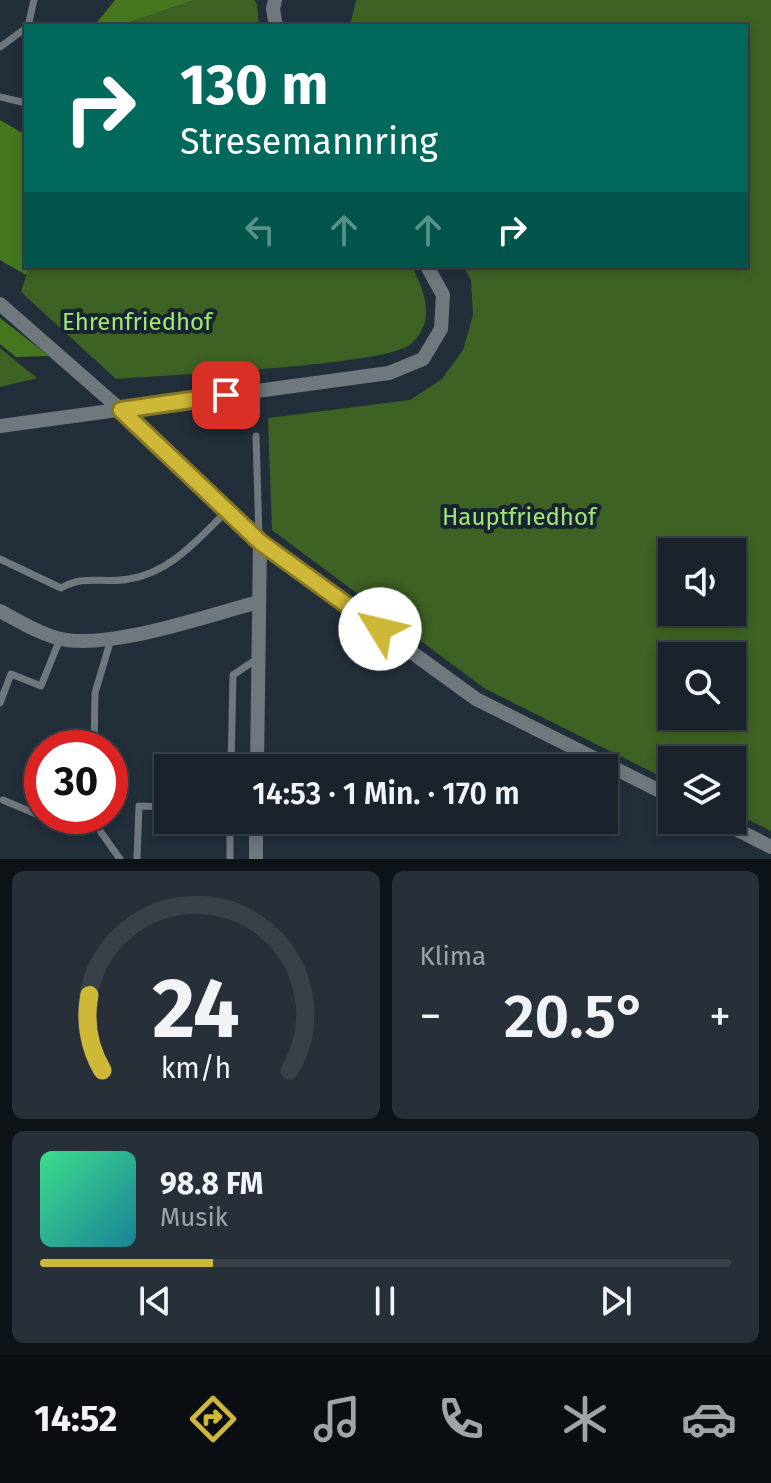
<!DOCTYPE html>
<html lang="de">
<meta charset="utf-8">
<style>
body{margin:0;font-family:"Fira Sans",sans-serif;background:#272f38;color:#f1f3f6;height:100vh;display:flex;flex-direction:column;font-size:30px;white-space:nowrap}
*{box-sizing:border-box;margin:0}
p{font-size:26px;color:#9fa4a9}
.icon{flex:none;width:44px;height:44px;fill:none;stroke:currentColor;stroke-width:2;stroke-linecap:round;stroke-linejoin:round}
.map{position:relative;height:859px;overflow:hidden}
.details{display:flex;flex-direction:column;gap:12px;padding:12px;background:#0e1318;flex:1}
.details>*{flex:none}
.guide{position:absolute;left:24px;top:24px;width:724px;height:244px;border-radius:0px;box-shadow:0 4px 12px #0003,0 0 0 2px #384048;background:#00695c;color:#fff;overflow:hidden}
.fabs{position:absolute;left:658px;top:538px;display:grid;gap:16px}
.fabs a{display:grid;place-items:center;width:88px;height:88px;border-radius:0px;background:#1a232c;box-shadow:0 4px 12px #0003,0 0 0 2px #384048;font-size:40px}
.speed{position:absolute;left:24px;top:730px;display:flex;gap:16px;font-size:40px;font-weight:700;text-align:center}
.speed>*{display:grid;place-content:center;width:104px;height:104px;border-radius:50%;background:#1a232c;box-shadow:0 4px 12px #0003,0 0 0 2px #384048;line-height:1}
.speed .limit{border:12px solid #d22;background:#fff;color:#111}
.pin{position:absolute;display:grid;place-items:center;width:68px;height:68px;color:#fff;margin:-34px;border-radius:16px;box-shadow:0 4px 12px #0006}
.me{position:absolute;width:88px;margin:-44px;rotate:306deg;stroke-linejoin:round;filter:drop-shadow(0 0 6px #0008)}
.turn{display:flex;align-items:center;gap:28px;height:168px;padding:0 24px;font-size:36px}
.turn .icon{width:104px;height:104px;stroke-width:2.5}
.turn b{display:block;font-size:56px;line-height:68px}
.lanes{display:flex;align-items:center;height:76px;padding:0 24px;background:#0003;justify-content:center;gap:40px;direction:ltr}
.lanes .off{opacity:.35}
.big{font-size:60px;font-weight:600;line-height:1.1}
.details .widget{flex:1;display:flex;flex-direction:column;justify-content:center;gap:12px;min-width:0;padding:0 28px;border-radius:12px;background:#272f38}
.details .dial{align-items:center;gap:0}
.dial svg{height:208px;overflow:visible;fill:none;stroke:#384048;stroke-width:7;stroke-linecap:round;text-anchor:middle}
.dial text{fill:#f1f3f6;stroke:none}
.song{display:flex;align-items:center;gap:24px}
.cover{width:96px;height:96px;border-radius:12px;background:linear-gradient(135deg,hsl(150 70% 55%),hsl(190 70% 35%))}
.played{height:8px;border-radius:4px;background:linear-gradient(90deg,#cfb837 25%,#384048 25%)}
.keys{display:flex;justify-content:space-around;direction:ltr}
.heat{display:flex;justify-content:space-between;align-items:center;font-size:44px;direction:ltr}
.details .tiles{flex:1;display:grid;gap:12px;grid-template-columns:1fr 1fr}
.widget:last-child{grid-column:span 2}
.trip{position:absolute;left:154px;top:754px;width:464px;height:80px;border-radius:0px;background:#1a232c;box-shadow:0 4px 12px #0003,0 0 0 2px #384048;font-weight:600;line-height:80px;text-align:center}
.tabs{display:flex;height:128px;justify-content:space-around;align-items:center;background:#0a0e12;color:#9fa4a9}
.tabs .icon{width:56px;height:56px}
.tabs .selected{color:#cfb837}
.tabs b{font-size:36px;color:#f1f3f6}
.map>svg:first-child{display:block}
.green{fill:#3e6223;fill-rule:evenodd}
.forest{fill:#46771e}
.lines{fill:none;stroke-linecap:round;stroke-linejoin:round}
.lane{stroke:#70787d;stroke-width:7}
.street{stroke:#70787d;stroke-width:14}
.route-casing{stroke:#877824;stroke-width:20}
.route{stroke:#cfb837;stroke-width:14}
.labels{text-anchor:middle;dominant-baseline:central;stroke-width:8;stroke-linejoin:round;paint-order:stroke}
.park-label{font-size:24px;fill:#a2e575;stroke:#182531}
</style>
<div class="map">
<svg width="771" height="859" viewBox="0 0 771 859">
<rect width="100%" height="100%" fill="#222f3b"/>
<path class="green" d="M 194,0 L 254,0 L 257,4 L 259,26 L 127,26 L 130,22 Z
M 356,0 L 771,0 L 771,831 L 732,812 L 732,760 L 672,760 L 672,782 L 484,688 L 272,530 L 268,418 L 410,400 L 442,379 L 463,350 L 473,315 L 471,280 L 463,266 L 746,266 L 746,26 L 350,26 ZM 672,552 L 732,552 L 732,612 L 672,612 ZM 672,656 L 732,656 L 732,716 L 672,716 Z
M 29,266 L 412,266 C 424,291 437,320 411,344 C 387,366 162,375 116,379 L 21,292 Z
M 0,348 L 37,378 L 0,387 Z"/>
<path class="forest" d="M 115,0 L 194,0 L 130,22 L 127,26 L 94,26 Z
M 0,120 L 26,135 L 26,266 L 29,266 L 26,275 L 0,260 Z
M 0,318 L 49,356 L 16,357 L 0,344 Z"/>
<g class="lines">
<path class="lane" d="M 28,26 L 34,0
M 0,47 L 26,28
M 0,97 L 26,103
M 256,436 L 259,538
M 0,559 L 61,588 C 85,574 103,584 129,579 C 170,573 199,538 227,511
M 0,703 L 11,674 L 41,686 L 60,639
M 94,748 L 95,693 L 111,639
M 231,768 L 233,675 L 257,659
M 3,800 L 69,828 L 93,821
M 93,816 L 93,821 L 120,859
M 137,859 L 139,806 L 168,807
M 230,859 L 230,820"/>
<path class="street" d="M 275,0 L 273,9 L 276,26
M 0,304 L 121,410 L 260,542 L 476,699 L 672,797
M 0,426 L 389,373 L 423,359 L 441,329 L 443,295 L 427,266
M 0,611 C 19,621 40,634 61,639 C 110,650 208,615 259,602
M 257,768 L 260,542
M 718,820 L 771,847
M 256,859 L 256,820"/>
</g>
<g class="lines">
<defs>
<path id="route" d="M 226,395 L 121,410 L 260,542 L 380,629"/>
</defs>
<use href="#route" class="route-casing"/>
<use href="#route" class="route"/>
</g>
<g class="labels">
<g class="park-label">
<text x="137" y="322">Ehrenfriedhof</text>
<text x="519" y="517">Hauptfriedhof</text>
</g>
</g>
</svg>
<div class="fabs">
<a><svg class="icon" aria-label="sound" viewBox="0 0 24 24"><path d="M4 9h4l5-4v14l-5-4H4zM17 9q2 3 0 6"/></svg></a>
<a><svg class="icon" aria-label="search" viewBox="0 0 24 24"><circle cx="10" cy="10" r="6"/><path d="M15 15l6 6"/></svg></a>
<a><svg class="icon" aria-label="layers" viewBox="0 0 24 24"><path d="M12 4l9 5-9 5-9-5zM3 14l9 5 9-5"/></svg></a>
</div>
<div class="speed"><div class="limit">30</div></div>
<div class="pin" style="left:226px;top:395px;background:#d93025"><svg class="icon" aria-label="arrive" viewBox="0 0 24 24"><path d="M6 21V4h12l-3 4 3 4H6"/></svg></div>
<svg class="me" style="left:380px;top:629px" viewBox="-20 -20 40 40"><circle r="19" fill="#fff"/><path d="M0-13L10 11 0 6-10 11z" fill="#cfb837"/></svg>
<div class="trip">14:53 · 1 Min. · 170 m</div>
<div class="guide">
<div class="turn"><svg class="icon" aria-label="right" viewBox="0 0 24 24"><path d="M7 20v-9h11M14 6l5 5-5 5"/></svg><div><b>130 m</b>Stresemannring</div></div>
<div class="lanes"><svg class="icon off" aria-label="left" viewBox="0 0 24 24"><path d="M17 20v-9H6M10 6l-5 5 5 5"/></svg><svg class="icon off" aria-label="ahead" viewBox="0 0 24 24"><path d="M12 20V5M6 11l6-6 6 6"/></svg><svg class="icon off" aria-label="ahead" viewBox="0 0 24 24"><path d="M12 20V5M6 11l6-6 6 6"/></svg><svg class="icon" aria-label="right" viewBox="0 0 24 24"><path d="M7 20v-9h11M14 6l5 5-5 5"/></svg></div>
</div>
</div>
<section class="details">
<div class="tiles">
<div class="widget dial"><svg viewBox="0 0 100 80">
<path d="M14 69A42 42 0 1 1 86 69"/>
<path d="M14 69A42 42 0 0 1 9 40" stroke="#cfb837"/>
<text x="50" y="56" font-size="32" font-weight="700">24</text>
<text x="50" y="72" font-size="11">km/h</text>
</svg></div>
<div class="widget"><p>Klima</p>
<div class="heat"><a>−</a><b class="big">20.5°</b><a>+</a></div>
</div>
<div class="widget">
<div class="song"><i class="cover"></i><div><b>98.8 FM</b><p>Musik</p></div></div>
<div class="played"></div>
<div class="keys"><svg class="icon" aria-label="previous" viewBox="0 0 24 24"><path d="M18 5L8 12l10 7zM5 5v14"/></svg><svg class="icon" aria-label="pause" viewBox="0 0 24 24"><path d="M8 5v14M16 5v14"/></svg><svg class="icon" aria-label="next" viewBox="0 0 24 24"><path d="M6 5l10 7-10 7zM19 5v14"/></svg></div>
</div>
</div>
</section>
<nav class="tabs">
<b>14:52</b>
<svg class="icon selected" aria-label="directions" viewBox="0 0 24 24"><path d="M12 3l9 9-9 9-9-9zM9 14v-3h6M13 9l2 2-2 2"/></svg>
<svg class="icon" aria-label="music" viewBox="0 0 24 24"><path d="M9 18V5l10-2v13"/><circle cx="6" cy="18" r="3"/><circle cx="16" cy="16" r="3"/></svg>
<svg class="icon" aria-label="phone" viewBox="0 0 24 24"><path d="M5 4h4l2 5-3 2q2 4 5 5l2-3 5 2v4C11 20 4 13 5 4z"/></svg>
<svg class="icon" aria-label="climate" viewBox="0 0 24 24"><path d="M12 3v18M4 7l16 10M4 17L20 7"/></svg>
<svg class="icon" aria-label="car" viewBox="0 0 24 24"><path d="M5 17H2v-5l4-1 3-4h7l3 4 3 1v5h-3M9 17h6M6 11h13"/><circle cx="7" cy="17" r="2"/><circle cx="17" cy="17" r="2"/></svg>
</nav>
